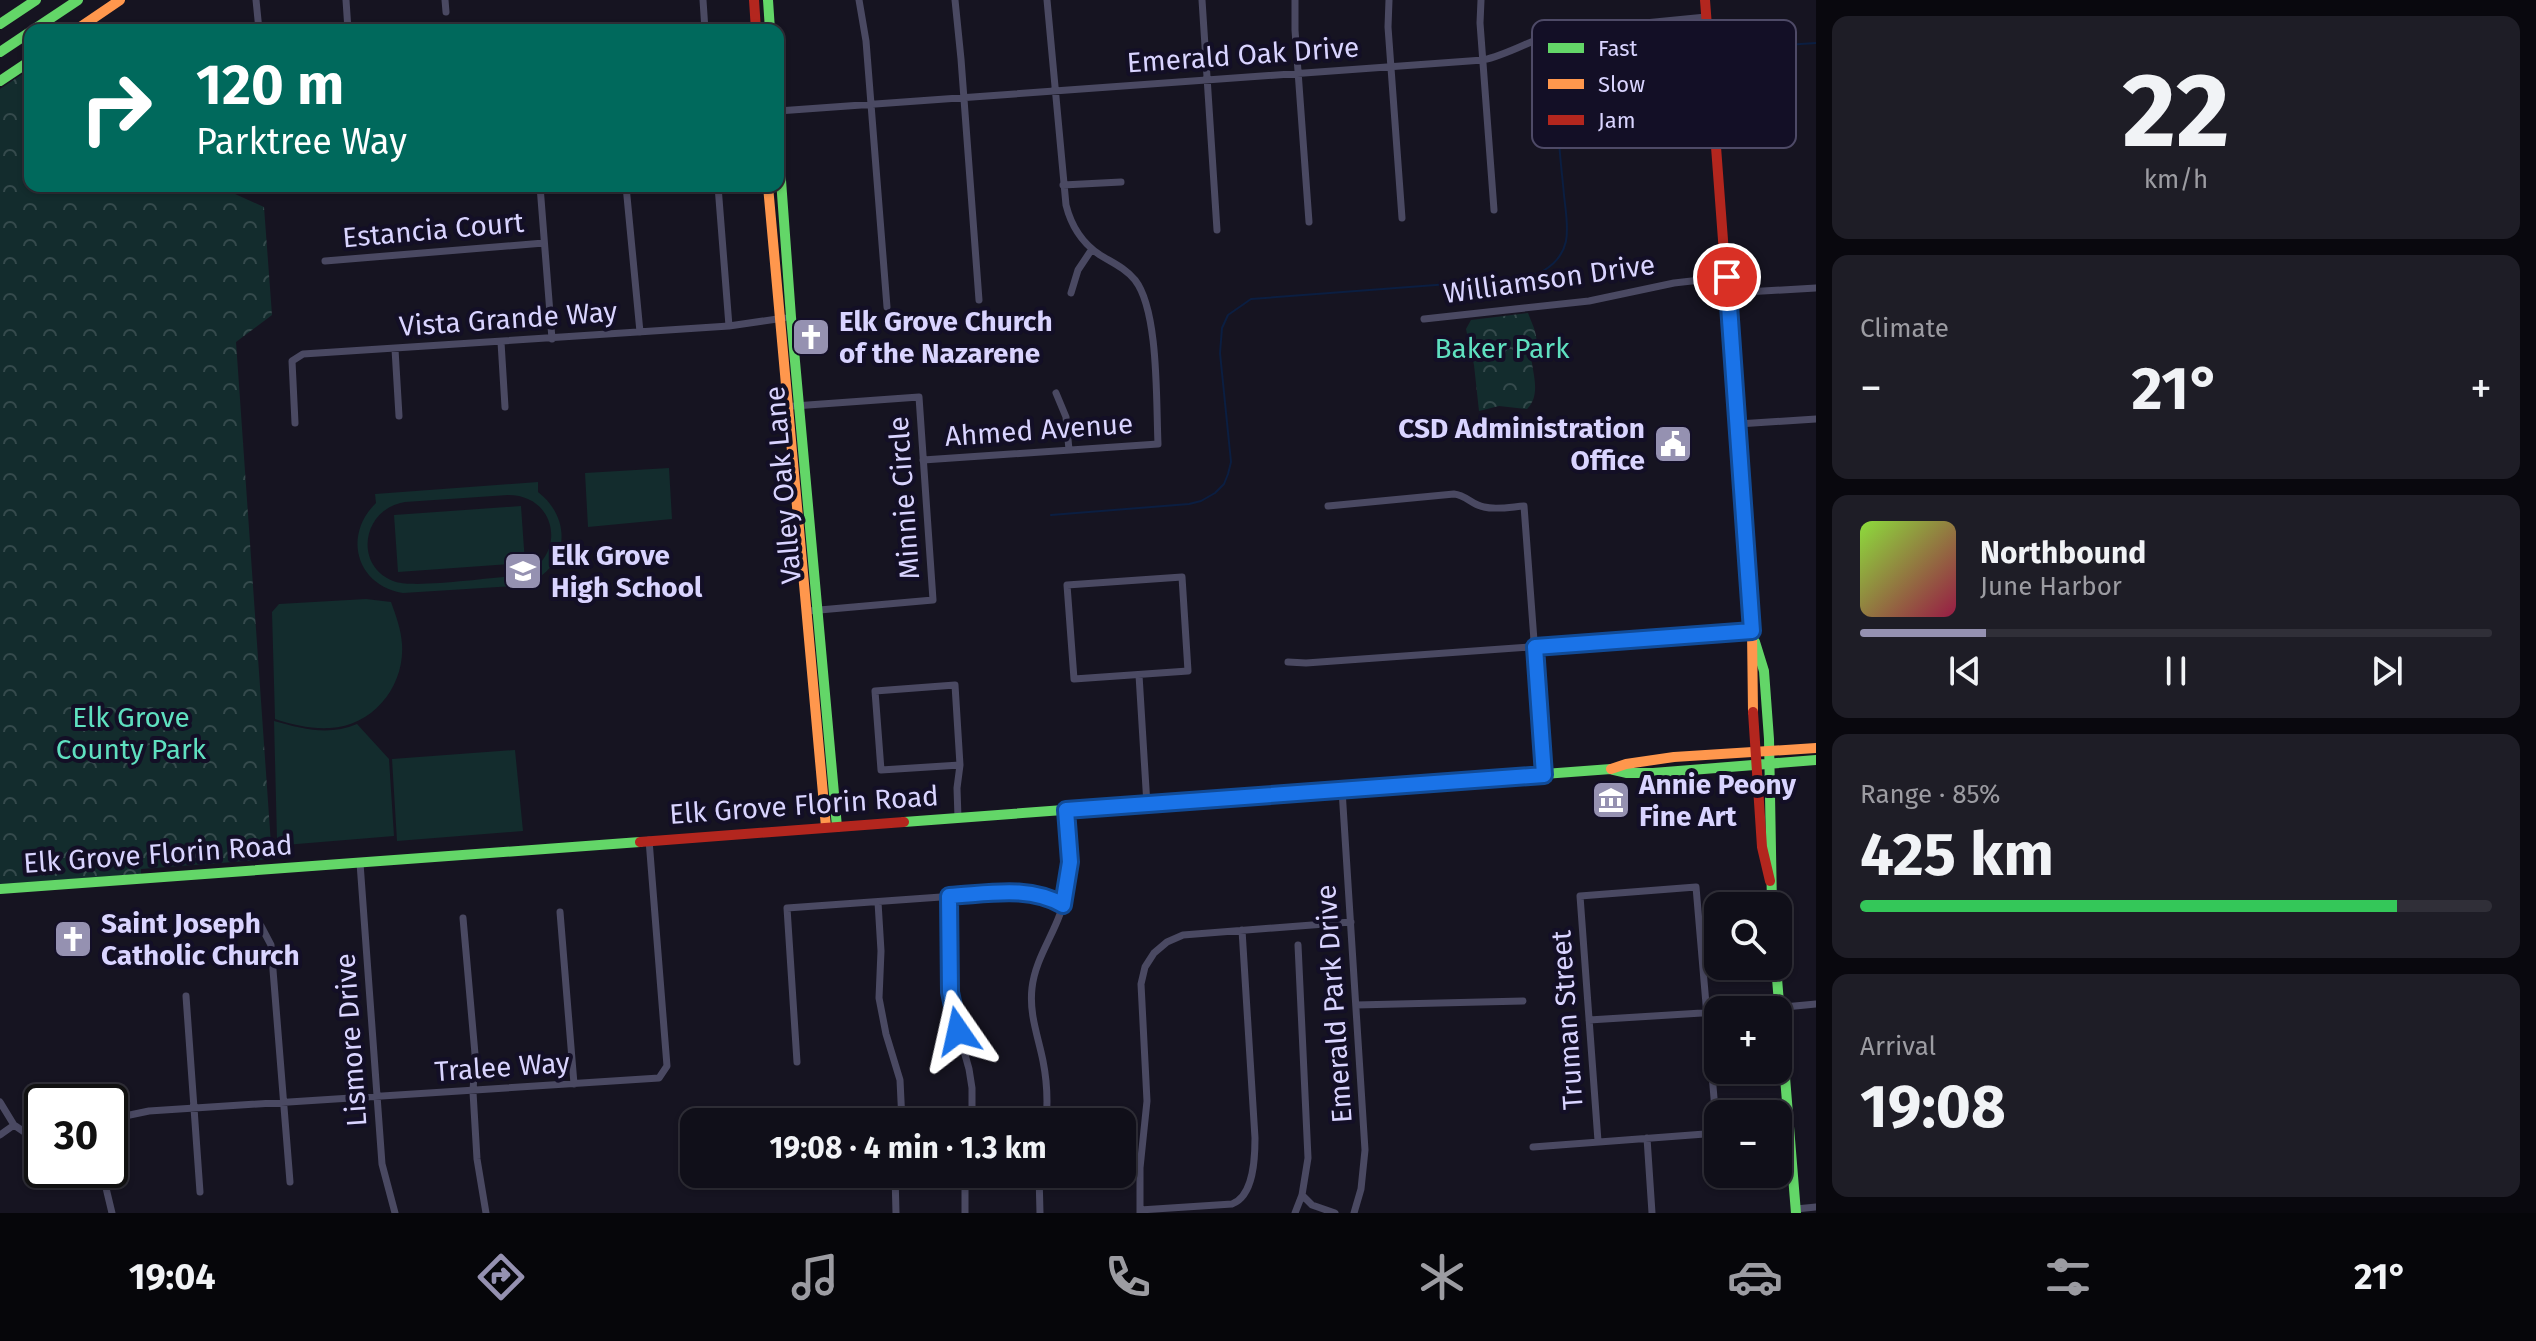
<!DOCTYPE html>
<meta charset="utf-8">
<style>
body{margin:0;font-family:"Fira Sans",sans-serif;background:#1e1d26;color:#f1f3f6;height:100vh;display:flex;flex-direction:column;font-size:30px;white-space:nowrap}
*{box-sizing:border-box;margin:0}
p{font-size:26px;color:#9c9ca2}
.icon{flex:none;width:44px;height:44px;fill:none;stroke:currentColor;stroke-width:2;stroke-linecap:round;stroke-linejoin:round}
.map{position:relative;flex:1;overflow:hidden}
.panel{display:flex;flex-direction:column;gap:16px;padding:16px;background:#09080e;width:720px}
.panel>*{flex:none}
.top-card{position:absolute;left:24px;top:24px;width:760px;height:168px;border-radius:16px;box-shadow:0 2px 6px #0004,0 0 0 2px #302f38;background:#00695c;color:#fff;overflow:hidden}
.tools{position:absolute;left:1704px;top:892px;display:grid;gap:16px}
.tools a{display:grid;place-items:center;width:88px;height:88px;border-radius:16px;background:#100f19;box-shadow:0 2px 6px #0004,0 0 0 2px #302f38;font-size:40px}
.speed{position:absolute;left:24px;top:1084px;display:flex;gap:16px;font-size:40px;font-weight:700;text-align:center}
.speed>*{display:grid;place-content:center;width:104px;height:104px;border-radius:50%;background:#100f19;box-shadow:0 2px 6px #0004,0 0 0 2px #302f38;line-height:1}
.speed .limit{border:4px solid #111;border-radius:12px;background:#fff;color:#111}
.pin{position:absolute;display:grid;place-items:center;width:68px;height:68px;color:#fff;margin:-34px;border:4px solid #fff;border-radius:50%;box-shadow:0 2px 8px #0007}
.me{position:absolute;width:88px;margin:-44px;rotate:349deg;stroke-linejoin:round;filter:drop-shadow(0 0 6px #0008)}
.turn{display:flex;align-items:center;gap:28px;height:168px;padding:0 40px;font-size:36px}
.turn .icon{width:104px;height:104px;stroke-width:2.5}
.turn b{display:block;font-size:56px;line-height:68px}
.big{font-size:60px;font-weight:700;line-height:1.1}
.panel .card{flex:1;display:flex;flex-direction:column;justify-content:center;gap:12px;min-width:0;padding:0 28px;border-radius:16px;background:#1e1d26}
.panel .dial{align-items:center;gap:0}
.dial b{font-size:104px;line-height:1}
.song{display:flex;align-items:center;gap:24px}
.cover{width:96px;height:96px;border-radius:12px;background:linear-gradient(135deg,hsl(90 70% 55%),hsl(340 70% 35%))}
.played{height:8px;border-radius:4px;background:linear-gradient(90deg,#9591b1 20%,#302f38 20%)}
.keys{display:flex;justify-content:space-around;direction:ltr}
.heat{display:flex;justify-content:space-between;align-items:center;font-size:44px;direction:ltr}
.charge{height:12px;border-radius:6px;background:linear-gradient(90deg,#34c759 85%,#302f38 0)}
.trip{position:absolute;left:680px;top:1108px;width:456px;height:80px;border-radius:16px;background:#100f19;box-shadow:0 2px 6px #0004,0 0 0 2px #302f38;font-weight:700;line-height:80px;text-align:center}
.tab-bar{display:flex;height:128px;justify-content:space-around;align-items:center;background:#06060a;color:#9c9ca2}
.tab-bar .icon{width:56px;height:56px}
.tab-bar .current{color:#9591b1}
.tab-bar b{font-size:36px;color:#f1f3f6}
main{display:flex;flex:1;min-height:0}
.map>svg:first-child{display:block}
.grass{fill:#132c2d;fill-rule:evenodd}
.forest{fill:url(#forest-crowns)}
.lines{fill:none;stroke-linecap:round;stroke-linejoin:round}
.stream{stroke:#0b1e41;stroke-width:2}
.street{stroke:#4a4962;stroke-width:7}
.fast{stroke:#63d668;stroke-width:10}
.slow{stroke:#ff974d;stroke-width:10}
.jam{stroke:#b3261e;stroke-width:10}
.route-casing{stroke:#114b97;stroke-width:20}
.route{stroke:#1a73e8;stroke-width:14}
.labels{text-anchor:middle;dominant-baseline:central;stroke-width:8;stroke-linejoin:round;paint-order:stroke}
.street-label{font-size:28px;fill:#d9d4ff;stroke:#130f26}
.poi-label{font-size:28px;font-weight:bold;fill:#d9d4ff;stroke:#130f26;text-anchor:start}
.park-label{font-size:28px;fill:#5fe0c0;stroke:#130f26}
.key{fill:#130f26;stroke:#4e4a67;stroke-width:2}
.key-label{font-size:22px;fill:#d9d4ff}
</style>
<main>
<div class="map">
<svg width="1816" height="1213" viewBox="0 0 1816 1213">
<defs>
<pattern id="forest-crowns" width="20" height="18" patternUnits="userSpaceOnUse" patternTransform="scale(2)"><rect width="20" height="18" fill="#132c2d"/><path d="M2 6a3 3 0 1 1 6 0M12 15a3 3 0 1 1 6 0" fill="none" stroke="#354a4c"/></pattern>
</defs>
<rect width="100%" height="100%" fill="#161421"/>
<path class="grass" d="M 669,468 L 672,519 L 588,527 L 585,473 Z
M 538,482 L 538,492 C 578,523 565,578 515,586 L 403,593 C 357,586 342,536 376,503 L 375,494 ZM 508,495 C 562,495 567,567 514,576 C 488,578 417,588 396,582 C 353,568 361,509 405,502 Z
M 521,506 L 525,563 L 398,572 L 394,515 Z
M 366,599 L 391,602 C 396,616 401,629 402,644 C 405,686 373,726 330,728 C 311,729 293,725 275,719 L 272,612 L 279,604 Z
M 274,721 C 303,729 329,736 357,724 L 389,759 L 394,836 L 285,845 L 277,840 Z
M 515,750 L 523,831 L 397,841 L 392,759 Z"/>
<path class="forest" d="M 30,69 L 30,186 L 224,186 L 224,189 L 264,207 L 272,315 L 236,342 L 272,859 L 141,869 L 141,874 L 0,884 L 0,89 Z
M 1528,313 C 1534,329 1542,341 1531,356 C 1533,375 1541,395 1527,409 L 1499,406 L 1479,411 L 1474,365 L 1466,329 L 1471,320 Z"/>
<g class="lines">
<path class="stream" d="M 1713,50 L 1816,43
M 1051,515 L 1189,504 L 1201,501 L 1215,493 L 1224,484 L 1228,474 L 1231,462 L 1220,353 L 1222,328 L 1228,315 L 1251,299 L 1502,280 C 1515,278 1531,278 1543,271 C 1575,252 1567,225 1564,195 C 1562,171 1553,105 1561,86 C 1564,78 1570,72 1577,68 C 1604,51 1670,53 1703,51"/>
<path class="street" d="M 256,0 L 259,30
M 346,0 L 348,30
M 445,0 L 446,12
M 703,0 L 705,30
M 859,0 L 866,41 L 887,307
M 955,0 L 961,59 L 979,300
M 1202,0 L 1217,230
M 1295,0 L 1295,30 L 1309,222
M 1389,0 L 1388,27 L 1402,218
M 1481,0 L 1480,23 L 1494,210
M 778,111 L 1483,60 C 1511,54 1535,37 1563,31 L 1706,17
M 1063,185 L 1121,182
M 540,186 L 552,339
M 626,186 L 640,332
M 718,186 L 729,326
M 325,261 L 544,243
M 1071,293 L 1078,270 L 1092,249
M 1728,293 L 1816,288
M 1424,319 L 1589,301 L 1674,283 L 1727,277
M 501,342 L 505,407
M 395,349 L 399,416
M 1056,393 L 1066,417 L 1069,450
M 794,406 L 919,397 L 933,600 L 808,611
M 295,423 L 292,361 L 303,354 L 729,326 L 784,318
M 1738,424 L 1816,419
M 923,460 L 1158,444 C 1156,402 1159,311 1135,280 C 1125,268 1113,263 1100,255 C 1082,243 1071,225 1066,205 L 1047,0
M 1328,506 L 1454,494 C 1466,495 1472,505 1484,507 C 1496,510 1511,507 1524,506 L 1544,775
M 1182,577 L 1188,671 L 1074,679 L 1067,585 Z
M 1288,662 L 1306,663 L 1752,631
M 1139,675 L 1147,805
M 955,685 L 960,765 L 881,770 L 875,691 Z
M 1342,790 L 1365,1150 L 1361,1189 L 1354,1213
M 958,818 L 957,788 L 960,765
M 360,863 L 382,1164 L 395,1213
M 949,896 L 950,992 L 953,1012 L 969,1069 L 972,1088 L 972,1122
M 878,902 L 881,951 L 879,998 L 886,1034 L 900,1080 L 902,1122
M 560,912 L 574,1084
M 463,918 L 475,1054 L 473,1092 L 477,1159 L 486,1213
M 261,926 L 271,945 L 290,1182
M 186,996 L 200,1192
M 1356,1005 L 1523,1001
M 1753,1010 L 1816,1004
M 1589,1020 L 1718,1012
M 797,1062 L 787,908 L 1011,892 L 1039,894 L 1063,905
M 0,1102 L 14,1125 L 42,1144
M 1046,1122 C 1048,1101 1047,1081 1043,1061 C 1038,1036 1029,1014 1032,988 C 1035,961 1051,939 1060,914 C 1073,880 1067,846 1066,810
M 110,1123 L 125,1116 L 149,1111 L 659,1078 L 667,1066 L 649,840
M 0,1135 L 14,1125
M 1647,1138 L 1652,1213
M 1598,1141 L 1580,896 L 1696,887 L 1717,1133
M 1533,1147 L 1718,1133
M 95,1170 L 106,1188 L 112,1213
M 895,1174 L 896,1213
M 1039,1174 L 1040,1213
M 1302,1195 L 1312,1205 L 1335,1213
M 1796,1209 L 1816,1207
M 1140,1210 L 1232,1204 C 1254,1196 1255,1158 1255,1138 L 1242,930
M 965,1213 L 965,1174
M 1140,1213 L 1140,1168 L 1147,1101 L 1141,984 L 1145,967 L 1154,953 L 1167,942 L 1183,935 L 1351,922
M 1295,1213 L 1302,1195 L 1308,1158 L 1298,945"/>
<path class="fast" d="M 768,0 L 770,30
M 0,24 L 36,0
M 33,30 L 78,0
M 0,52 L 30,32
M 0,81 L 30,61
M 778,139 L 791,317 L 837,827
M 1755,642 L 1764,671 L 1769,739 L 1772,906
M 1613,770 L 1626,773 L 1653,773 L 1816,760
M 904,822 L 1611,769
M 0,889 L 640,842
M 1776,966 L 1796,1213"/>
<path class="slow" d="M 76,30 L 120,0
M 768,186 L 826,827
M 1729,320 L 1752,631 L 1753,712
M 1611,769 L 1626,764 L 1674,757 L 1816,748"/>
<path class="jam" d="M 754,0 L 756,30
M 1705,0 L 1729,320
M 1753,712 L 1762,847 L 1770,881
M 640,842 L 904,822"/>
</g>
<g class="lines">
<defs>
<path id="route" d="M 958,1031 L 950,992 L 949,896 C 988,894 1028,885 1063,905 L 1070,862 L 1066,810 L 1544,775 L 1535,647 L 1752,631 L 1727,277"/>
</defs>
<use href="#route" class="route-casing"/>
<use href="#route" class="route"/>
</g>
<defs>
<symbol id="church-square" viewBox="-11 -11 22 22"><rect x="-9" y="-9" width="18" height="18" rx="4" fill="#9591b1" stroke="#130f26"/><path d="M-1.2-6h2.4v3.5h3.3v2.4h-3.3V6h-2.4V-.1h-3.3v-2.4h3.3Z" fill="#fff"/></symbol>
<symbol id="civic-square" viewBox="-11 -11 22 22"><rect x="-9" y="-9" width="18" height="18" rx="4" fill="#9591b1" stroke="#130f26"/><path d="M-.6-6.5H3V-4.5H.6V-3L4-1V1h2V6H-6V1h2V-1L-.6-3ZM-1.2 2.5V6h2.4V2.5Z" fill="#fff"/></symbol>
<symbol id="school-square" viewBox="-11 -11 22 22"><rect x="-9" y="-9" width="18" height="18" rx="4" fill="#9591b1" stroke="#130f26"/><path d="M0-5L7-2L0 1L-7-2ZM-4 1L0 2.5L4 1V4Q0 6-4 4Z" fill="#fff"/></symbol>
<symbol id="museum-square" viewBox="-11 -11 22 22"><rect x="-9" y="-9" width="18" height="18" rx="4" fill="#9591b1" stroke="#130f26"/><path d="M0-6L6-3V-2H-6V-3ZM-5-1h2V3h-2ZM-1-1h2V3h-2ZM3-1h2V3H3ZM-6 4H6V6H-6Z" fill="#fff"/></symbol>
</defs>
<g fill-rule="evenodd">
<use href="#church-square" x="789" y="315" width="44" height="44"/>
<use href="#civic-square" x="1651" y="422" width="44" height="44"/>
<use href="#school-square" x="501" y="549" width="44" height="44"/>
<use href="#museum-square" x="1589" y="778" width="44" height="44"/>
<use href="#church-square" x="51" y="917" width="44" height="44"/>
</g>
<g class="labels">
<g class="street-label">
<text transform="translate(1243 55) rotate(-4)">Emerald Oak Drive</text>
<text transform="translate(433 230) rotate(-5)">Estancia Court</text>
<text transform="translate(1549 279) rotate(-8)">Williamson Drive</text>
<text transform="translate(508 319) rotate(-4)">Vista Grande Way</text>
<text transform="translate(1039 430) rotate(-4)">Ahmed Avenue</text>
<text transform="translate(783 485) rotate(-95)">Valley Oak Lane</text>
<text transform="translate(904 498) rotate(-94)">Minnie Circle</text>
<text transform="translate(804 805) rotate(-4)">Elk Grove Florin Road</text>
<text transform="translate(158 854) rotate(-4)">Elk Grove Florin Road</text>
<text transform="translate(1334 1004) rotate(-94)">Emerald Park Drive</text>
<text transform="translate(1567 1020) rotate(-94)">Truman Street</text>
<text transform="translate(351 1040) rotate(-94)">Lismore Drive</text>
<text transform="translate(502 1067) rotate(-4)">Tralee Way</text>
</g>
<g class="poi-label">
<text x="839" y="321">Elk Grove Church<tspan x="839" dy="32">of the Nazarene</tspan></text>
<text x="1645" y="428" text-anchor="end">CSD Administration<tspan x="1645" dy="32">Office</tspan></text>
<text x="551" y="555">Elk Grove<tspan x="551" dy="32">High School</tspan></text>
<text x="1639" y="784">Annie Peony<tspan x="1639" dy="32">Fine Art</tspan></text>
<text x="101" y="923">Saint Joseph<tspan x="101" dy="32">Catholic Church</tspan></text>
</g>
<g class="park-label">
<text x="1502" y="348">Baker Park</text>
<text x="131" y="717">Elk Grove<tspan x="131" dy="32">County Park</tspan></text>
</g>
</g>
<rect x="1532" y="20" width="264" height="128" rx="12" class="key"/>
<rect x="1548" y="43" width="36" height="10" fill="#63d668"/>
<rect x="1548" y="79" width="36" height="10" fill="#ff974d"/>
<rect x="1548" y="115" width="36" height="10" fill="#b3261e"/>
<g class="key-label">
<text x="1598" y="56">Fast</text>
<text x="1598" y="92">Slow</text>
<text x="1598" y="128">Jam</text>
</g>
</svg>
<div class="tools">
<a><svg class="icon" aria-label="search" viewBox="0 0 24 24"><circle cx="10" cy="10" r="6"/><path d="M15 15l6 6"/></svg></a>
<a>+</a>
<a>−</a>
</div>
<div class="speed"><div class="limit">30</div></div>
<div class="pin" style="left:1727px;top:277px;background:#d93025"><svg class="icon" aria-label="arrive" viewBox="0 0 24 24"><path d="M6 21V4h12l-3 4 3 4H6"/></svg></div>
<svg class="me" style="left:958px;top:1031px" viewBox="-20 -20 40 40"><path d="M0-17L14 15 0 8-14 15z" fill="#1a73e8" stroke="#fff" stroke-width="4"/></svg>
<div class="trip">19:08 · 4 min · 1.3 km</div>
<div class="top-card">
<div class="turn"><svg class="icon" aria-label="right" viewBox="0 0 24 24"><path d="M7 20v-9h11M14 6l5 5-5 5"/></svg><div><b>120 m</b>Parktree Way</div></div>
</div>
</div>
<section class="panel">
<div class="card dial"><b>22</b><p>km/h</p></div>
<div class="card"><p>Climate</p>
<div class="heat"><a>−</a><b class="big">21°</b><a>+</a></div>
</div>
<div class="card">
<div class="song"><i class="cover"></i><div><b>Northbound</b><p>June Harbor</p></div></div>
<div class="played"></div>
<div class="keys"><svg class="icon" aria-label="previous" viewBox="0 0 24 24"><path d="M18 5L8 12l10 7zM5 5v14"/></svg><svg class="icon" aria-label="pause" viewBox="0 0 24 24"><path d="M8 5v14M16 5v14"/></svg><svg class="icon" aria-label="next" viewBox="0 0 24 24"><path d="M6 5l10 7-10 7zM19 5v14"/></svg></div>
</div>
<div class="card"><p>Range · 85%</p><b class="big">425 km</b><div class="charge"></div></div>
<div class="card"><p>Arrival</p><b class="big">19:08</b></div>
</section>
</main>
<nav class="tab-bar">
<b>19:04</b>
<svg class="icon current" aria-label="directions" viewBox="0 0 24 24"><path d="M12 3l9 9-9 9-9-9zM9 14v-3h6M13 9l2 2-2 2"/></svg>
<svg class="icon" aria-label="music" viewBox="0 0 24 24"><path d="M9 18V5l10-2v13"/><circle cx="6" cy="18" r="3"/><circle cx="16" cy="16" r="3"/></svg>
<svg class="icon" aria-label="phone" viewBox="0 0 24 24"><path d="M5 4h4l2 5-3 2q2 4 5 5l2-3 5 2v4C11 20 4 13 5 4z"/></svg>
<svg class="icon" aria-label="climate" viewBox="0 0 24 24"><path d="M12 3v18M4 7l16 10M4 17L20 7"/></svg>
<svg class="icon" aria-label="car" viewBox="0 0 24 24"><path d="M5 17H2v-5l4-1 3-4h7l3 4 3 1v5h-3M9 17h6M6 11h13"/><circle cx="7" cy="17" r="2"/><circle cx="17" cy="17" r="2"/></svg>
<svg class="icon" aria-label="filters" viewBox="0 0 24 24"><path d="M4 7h16M4 17h16"/><circle cx="9" cy="7" r="2"/><circle cx="15" cy="17" r="2"/></svg>
<b>21°</b>
</nav>
